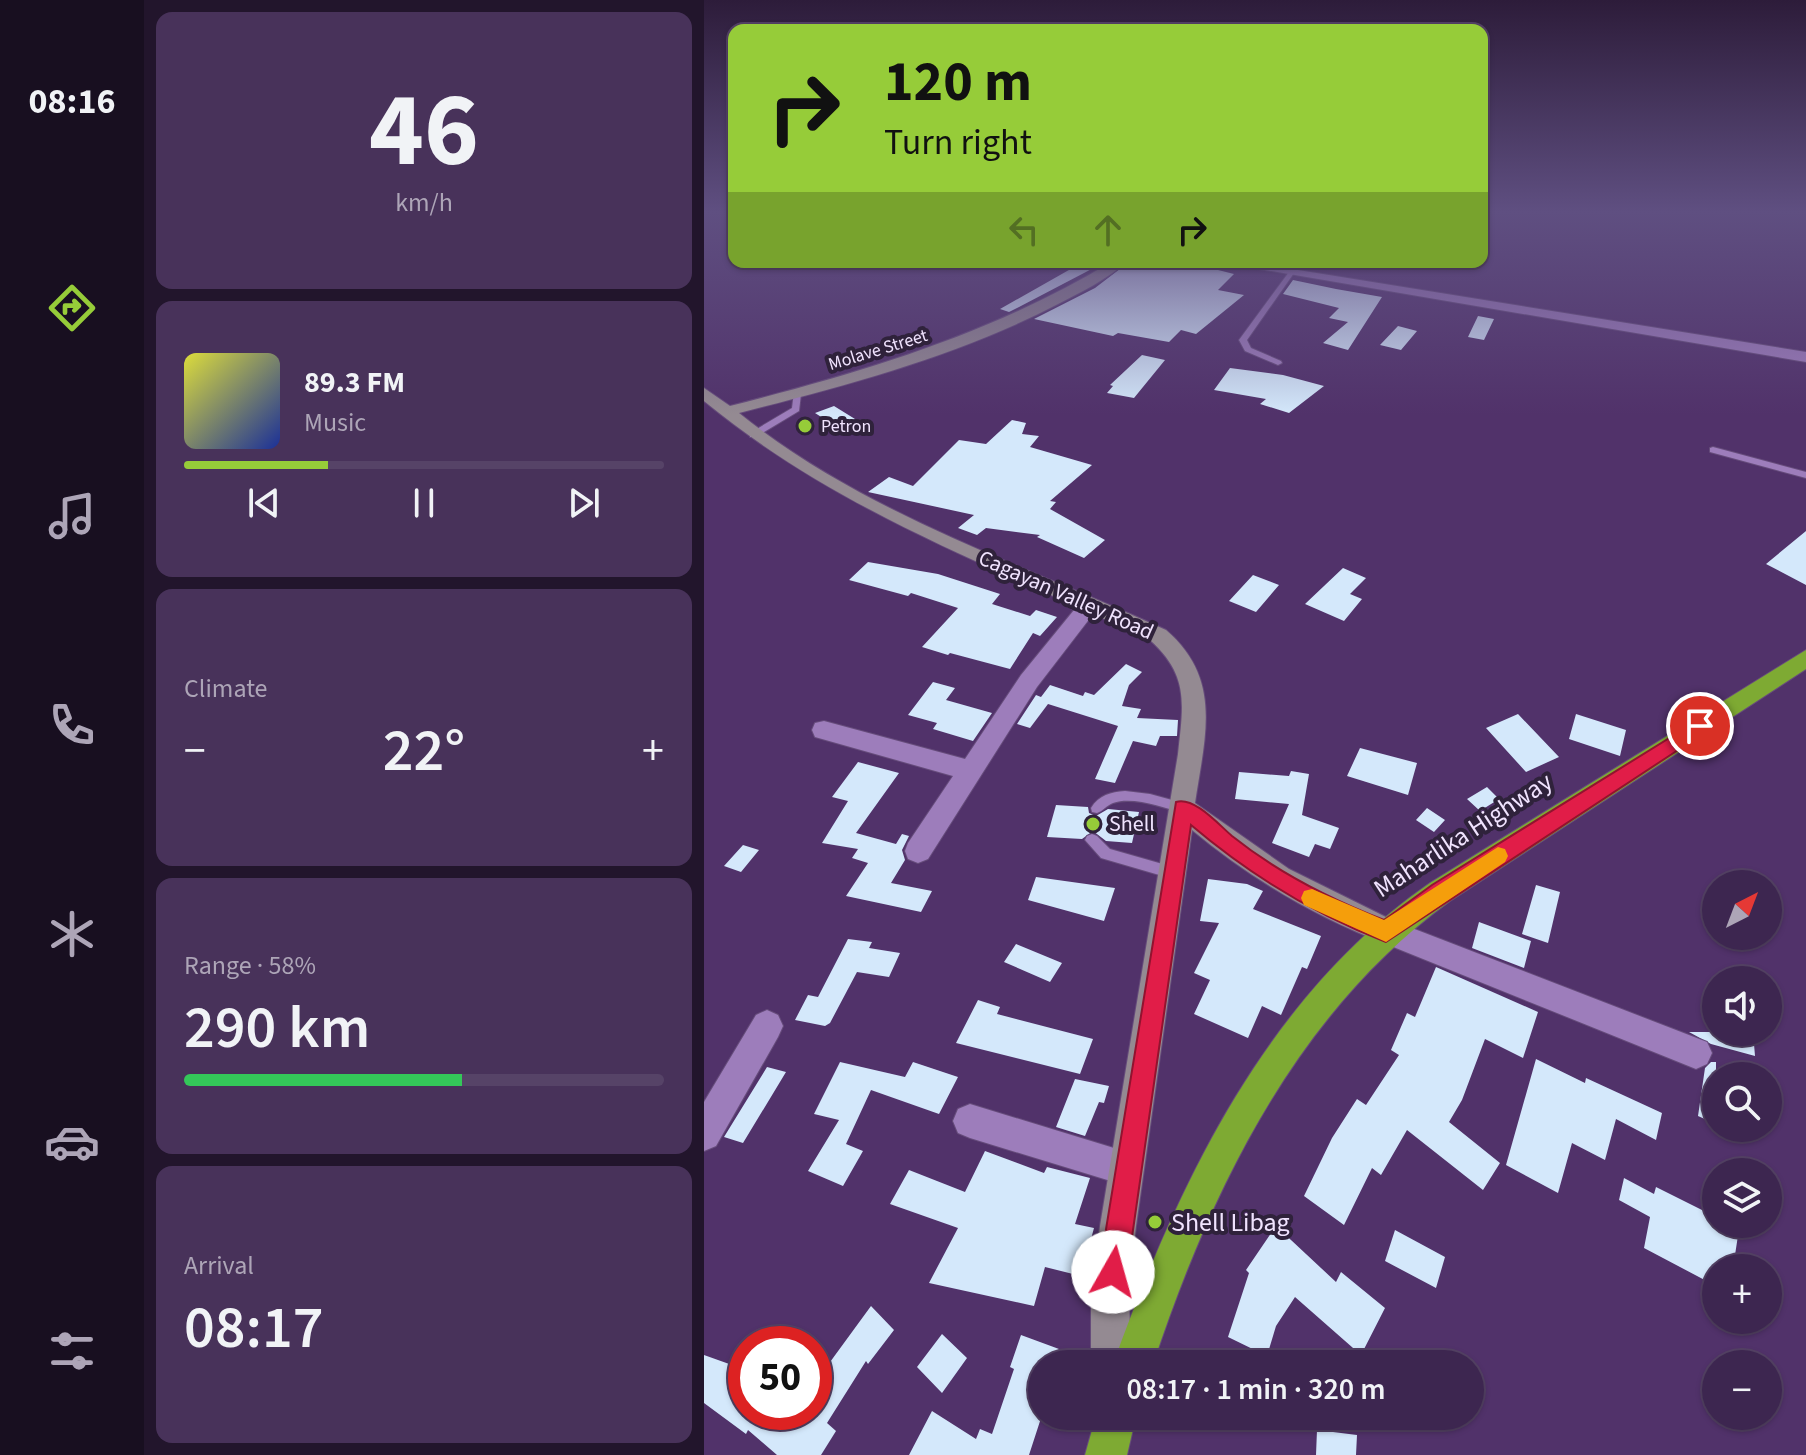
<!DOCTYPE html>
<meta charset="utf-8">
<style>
body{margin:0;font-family:"Source Sans 3",sans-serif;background:#48325a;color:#f1f3f6;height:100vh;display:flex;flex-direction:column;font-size:30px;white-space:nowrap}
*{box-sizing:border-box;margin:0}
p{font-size:26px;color:#ada5b7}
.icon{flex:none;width:44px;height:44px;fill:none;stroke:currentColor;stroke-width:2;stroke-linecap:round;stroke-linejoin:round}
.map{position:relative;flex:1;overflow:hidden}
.side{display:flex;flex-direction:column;gap:12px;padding:12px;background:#22152c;width:560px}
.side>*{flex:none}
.top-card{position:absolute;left:24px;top:24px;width:760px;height:244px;border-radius:16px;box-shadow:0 2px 6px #0004,0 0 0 2px #564367;background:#96cc39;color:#111;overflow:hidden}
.needle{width:52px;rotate:42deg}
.controls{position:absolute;left:998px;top:870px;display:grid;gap:16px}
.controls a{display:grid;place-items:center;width:80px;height:80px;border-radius:50%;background:#3d2650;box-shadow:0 2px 6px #0004,0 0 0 2px #564367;font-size:40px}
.speed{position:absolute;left:24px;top:1326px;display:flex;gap:16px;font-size:40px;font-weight:700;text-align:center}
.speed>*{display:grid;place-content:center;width:104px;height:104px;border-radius:50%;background:#3d2650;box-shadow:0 2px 6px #0004,0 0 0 2px #564367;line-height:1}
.speed .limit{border:12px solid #d22;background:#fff;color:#111}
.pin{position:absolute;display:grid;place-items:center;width:68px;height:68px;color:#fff;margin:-34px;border:4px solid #fff;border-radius:50%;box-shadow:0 2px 8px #0007}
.me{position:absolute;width:88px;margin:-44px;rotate:7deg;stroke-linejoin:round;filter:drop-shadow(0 0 6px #0008)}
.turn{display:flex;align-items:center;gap:28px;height:168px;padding:0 24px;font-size:36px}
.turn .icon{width:104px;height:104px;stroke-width:2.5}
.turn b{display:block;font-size:56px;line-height:68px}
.lanes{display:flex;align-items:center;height:76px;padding:0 24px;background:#0003;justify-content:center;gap:40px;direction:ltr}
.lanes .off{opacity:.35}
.big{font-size:60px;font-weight:600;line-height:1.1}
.side .widget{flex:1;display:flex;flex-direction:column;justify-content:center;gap:12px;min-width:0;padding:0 28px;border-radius:16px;background:#48325a}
.side .dial{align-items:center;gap:0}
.dial b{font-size:104px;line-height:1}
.song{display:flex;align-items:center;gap:24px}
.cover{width:96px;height:96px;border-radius:12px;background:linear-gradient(135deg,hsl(60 70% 55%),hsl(230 70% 35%))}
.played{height:8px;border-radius:4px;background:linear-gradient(90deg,#96cc39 30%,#564367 30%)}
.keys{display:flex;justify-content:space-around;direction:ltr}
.heat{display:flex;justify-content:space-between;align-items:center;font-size:44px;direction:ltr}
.charge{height:12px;border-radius:6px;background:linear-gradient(90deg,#34c759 58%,#564367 0)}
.trip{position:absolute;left:324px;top:1350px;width:456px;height:80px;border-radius:40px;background:#3d2650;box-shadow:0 2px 6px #0004,0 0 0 2px #564367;font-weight:600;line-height:80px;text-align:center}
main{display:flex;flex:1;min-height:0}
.tabs{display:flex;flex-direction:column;width:144px;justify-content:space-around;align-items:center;background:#180f20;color:#ada5b7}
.tabs .icon{width:56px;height:56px}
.tabs .active{color:#96cc39}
.tabs b{font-size:36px;color:#f1f3f6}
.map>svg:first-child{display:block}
.building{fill:#d4e8fb}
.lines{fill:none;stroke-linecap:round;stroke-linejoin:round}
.lane-casing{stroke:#664c7b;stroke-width:2}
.street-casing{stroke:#664c7b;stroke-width:2}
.secondary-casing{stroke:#664c7b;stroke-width:2}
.highway-casing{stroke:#664c7b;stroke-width:2}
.lane{fill:#9d7dbb;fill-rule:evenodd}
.street{fill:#9d7dbb;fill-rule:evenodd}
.secondary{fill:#948a92;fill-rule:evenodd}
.highway{fill:#7eaa33;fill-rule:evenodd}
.route{fill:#e11d48;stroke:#92132f;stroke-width:2}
.slow{fill:#f59e0b}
.poi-dot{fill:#96cc39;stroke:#2f223b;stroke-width:3}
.labels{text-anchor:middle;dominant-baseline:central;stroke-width:8;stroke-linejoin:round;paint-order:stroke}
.far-street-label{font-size:18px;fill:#f0e3fe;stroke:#2f223b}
.far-poi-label{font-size:18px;fill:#f0e3fe;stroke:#2f223b;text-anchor:start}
.street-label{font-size:22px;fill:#f0e3fe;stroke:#2f223b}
.poi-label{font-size:22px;fill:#f0e3fe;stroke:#2f223b;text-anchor:start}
.near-street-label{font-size:26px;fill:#f0e3fe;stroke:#2f223b}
.near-poi-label{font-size:26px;fill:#f0e3fe;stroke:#2f223b;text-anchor:start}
</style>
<main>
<nav class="tabs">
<b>08:16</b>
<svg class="icon active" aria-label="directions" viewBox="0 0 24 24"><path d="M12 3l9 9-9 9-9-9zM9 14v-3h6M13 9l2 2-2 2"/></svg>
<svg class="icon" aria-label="music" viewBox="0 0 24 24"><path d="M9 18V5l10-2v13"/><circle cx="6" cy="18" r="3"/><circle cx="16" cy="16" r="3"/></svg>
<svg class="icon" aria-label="phone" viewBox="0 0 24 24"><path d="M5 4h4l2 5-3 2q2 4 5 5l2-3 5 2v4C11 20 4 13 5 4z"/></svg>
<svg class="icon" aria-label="climate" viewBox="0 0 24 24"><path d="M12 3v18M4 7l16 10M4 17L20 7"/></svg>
<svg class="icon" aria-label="car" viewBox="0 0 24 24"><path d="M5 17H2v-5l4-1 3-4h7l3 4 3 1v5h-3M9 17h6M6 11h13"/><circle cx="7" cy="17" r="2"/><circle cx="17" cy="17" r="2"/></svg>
<svg class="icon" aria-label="filters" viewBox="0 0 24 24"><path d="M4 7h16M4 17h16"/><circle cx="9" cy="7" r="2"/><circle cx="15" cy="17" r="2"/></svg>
</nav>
<section class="side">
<div class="widget dial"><b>46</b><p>km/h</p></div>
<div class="widget">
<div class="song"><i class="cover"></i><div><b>89.3 FM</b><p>Music</p></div></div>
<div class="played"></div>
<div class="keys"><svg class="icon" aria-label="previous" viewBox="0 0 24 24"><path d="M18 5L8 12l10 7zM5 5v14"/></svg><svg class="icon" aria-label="pause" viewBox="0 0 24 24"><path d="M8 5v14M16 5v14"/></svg><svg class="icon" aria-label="next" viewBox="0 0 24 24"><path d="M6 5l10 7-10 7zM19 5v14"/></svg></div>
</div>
<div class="widget"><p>Climate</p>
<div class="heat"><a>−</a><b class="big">22°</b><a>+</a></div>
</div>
<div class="widget"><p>Range · 58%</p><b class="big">290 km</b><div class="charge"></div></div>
<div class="widget"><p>Arrival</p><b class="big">08:17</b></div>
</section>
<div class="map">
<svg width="1102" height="1455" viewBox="0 0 1102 1455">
<rect width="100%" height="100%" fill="#51326a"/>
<path class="building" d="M 379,262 L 401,262 L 315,307 L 305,312 L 296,309 Z
M 425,262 L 509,265 L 506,268 L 530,274 L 514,290 L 540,295 L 492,334 L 477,330 L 465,342 L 414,333 L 409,336 L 330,319 L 391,288 Z
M 589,280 L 632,289 L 678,297 L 644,350 L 619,343 L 644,322 L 625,318 L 635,308 L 579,294 Z
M 774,316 L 790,319 L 780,340 L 764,337 Z
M 694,326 L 713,331 L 697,350 L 676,345 Z
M 438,355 L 461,360 L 430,398 L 403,393 L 409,386 L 406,385 Z
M 526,368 L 579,375 L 620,386 L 585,413 L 556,404 L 562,399 L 510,390 Z
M 130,406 L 151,419 L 133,427 L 111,413 Z
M 308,420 L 322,423 L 318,434 L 335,436 L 326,447 L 388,465 L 346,501 L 352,502 L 346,509 L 401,540 L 380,558 L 333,537 L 336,535 L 282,528 L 273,535 L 254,528 L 270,515 L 164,492 L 185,477 L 209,486 L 255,440 L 282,444 Z
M 1102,531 L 1102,585 L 1062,564 Z
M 164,562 L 234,574 L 296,594 L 288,604 L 326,616 L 332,610 L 353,617 L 336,636 L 329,633 L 306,669 L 246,653 L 244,655 L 218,647 L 254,608 L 207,593 L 204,596 L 145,580 Z
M 639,568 L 662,578 L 646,594 L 658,599 L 640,621 L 601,604 Z
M 549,575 L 575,585 L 552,612 L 525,601 Z
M 422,664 L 438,672 L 425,685 L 418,706 L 437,709 L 433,718 L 474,720 L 473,736 L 456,736 L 452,746 L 429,741 L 411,783 L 391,779 L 414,726 L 344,704 L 326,728 L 313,724 L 332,695 L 337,697 L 346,685 L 379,696 L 381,692 L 390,695 Z
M 229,682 L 251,688 L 242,700 L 288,713 L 269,741 L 229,729 L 233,723 L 204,715 Z
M 814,714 L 855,757 L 822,772 L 782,728 Z
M 872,714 L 922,730 L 916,756 L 865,739 Z
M 656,748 L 713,763 L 704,795 L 643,776 Z
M 154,762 L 195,773 L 152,833 L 192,844 L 198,834 L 205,836 L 198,850 L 201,860 L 187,883 L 228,891 L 217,912 L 142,896 L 164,863 L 148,858 L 154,849 L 118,843 L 144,801 L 128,797 Z
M 587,771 L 605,774 L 598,815 L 635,828 L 626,849 L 611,844 L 605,857 L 568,843 L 585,804 L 531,799 L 535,772 L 585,776 Z
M 783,787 L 795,799 L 776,811 L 763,799 Z
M 352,805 L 384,807 L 385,813 L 392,816 L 404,809 L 435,812 L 428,843 L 402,841 L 389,831 L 378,839 L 343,837 Z
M 723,808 L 741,820 L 730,832 L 712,820 Z
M 39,845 L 55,850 L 37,872 L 20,866 Z
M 332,877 L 411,888 L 400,921 L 324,900 Z
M 504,879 L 543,884 L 559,891 L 549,909 L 617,936 L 603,969 L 598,967 L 577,1015 L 558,1006 L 544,1038 L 490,1014 L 506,980 L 490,973 L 515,923 L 496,921 Z
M 832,885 L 856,892 L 844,943 L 818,934 Z
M 775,922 L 827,941 L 820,968 L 768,948 Z
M 144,939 L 168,942 L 165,948 L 196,953 L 185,977 L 153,972 L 126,1023 L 121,1026 L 91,1020 L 104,995 L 114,997 Z
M 312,944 L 358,963 L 346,982 L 300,962 Z
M 732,967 L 834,1012 L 819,1058 L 781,1039 L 758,1100 L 745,1122 L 796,1163 L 779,1190 L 703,1130 L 677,1175 L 668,1168 L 640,1225 L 600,1196 L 628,1138 L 653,1099 L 662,1105 L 695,1055 L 687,1050 L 703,1013 L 711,1017 Z
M 274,1000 L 296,1007 L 293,1014 L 389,1039 L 376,1074 L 252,1043 Z
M 985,1032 L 1049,1032 L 1051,1056 L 1007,1044 Z
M 832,1059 L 881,1083 L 882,1078 L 958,1113 L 952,1140 L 912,1119 L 901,1160 L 868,1143 L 854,1193 L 802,1165 Z
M 136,1062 L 201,1077 L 209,1062 L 254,1077 L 235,1114 L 167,1090 L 142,1144 L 159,1151 L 139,1186 L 104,1171 L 135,1120 L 110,1114 Z
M 1007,1062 L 1012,1062 L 1012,1124 L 994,1116 L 1001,1068 Z
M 63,1067 L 82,1072 L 39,1143 L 20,1137 Z
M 371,1079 L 405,1086 L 400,1103 L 395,1102 L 381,1136 L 352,1127 Z
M 281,1151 L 340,1173 L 343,1167 L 386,1178 L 371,1224 L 390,1228 L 377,1276 L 341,1267 L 330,1306 L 225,1283 L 254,1228 L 186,1204 L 205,1170 L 261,1192 Z
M 920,1178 L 950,1194 L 952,1187 L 1012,1217 L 1012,1224 L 1035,1229 L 1029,1268 L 1012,1268 L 1012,1286 L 940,1248 L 946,1217 L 915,1200 Z
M 572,1226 L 632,1282 L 637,1272 L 681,1308 L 657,1355 L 591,1297 L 572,1326 L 563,1356 L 524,1337 L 545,1273 L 542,1270 Z
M 691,1230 L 741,1257 L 732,1288 L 681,1261 Z
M 167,1306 L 190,1330 L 164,1364 L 162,1361 L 123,1423 L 132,1431 L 117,1455 L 73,1455 L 44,1430 L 42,1434 L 0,1403 L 0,1355 L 42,1370 L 42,1412 L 110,1412 L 110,1384 Z
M 238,1334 L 263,1358 L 238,1393 L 213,1367 Z
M 317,1335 L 355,1349 L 350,1364 L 338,1364 L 338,1415 L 325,1455 L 205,1455 L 228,1411 L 272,1439 L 276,1429 L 288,1434 L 310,1369 L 306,1367 Z
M 613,1430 L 653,1435 L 652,1455 L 612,1455 Z"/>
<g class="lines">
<defs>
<path id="lane" d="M 585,272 L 590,273 L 543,340 L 547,348 L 577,361 L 578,363 L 574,365 L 541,351 L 535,340 Z
M 90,392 L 97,394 L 95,411 L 52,437 L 46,437 L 46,433 L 88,408 Z
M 1009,447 L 1102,472 L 1102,478 L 1006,452 L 1006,448 Z
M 421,791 L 446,794 L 479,803 L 484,804 L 485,808 L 484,812 L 479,813 C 459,808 430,796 409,803 C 403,805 399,811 393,813 L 388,812 L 387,808 C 395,795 407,792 421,791 Z
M 388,834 L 393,836 L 406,849 L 469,867 L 474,869 L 476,873 L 474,877 L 469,879 L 397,858 L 381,840 L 383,836 Z"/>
<path id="street" d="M 514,262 L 544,262 L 1102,352 L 1102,362 Z
M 386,597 L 397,604 L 393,609 L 333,687 L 224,859 L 214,863 L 204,859 L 201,851 L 204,843 L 249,776 L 111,737 L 108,730 L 111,723 L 120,721 L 261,759 L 317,675 L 379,599 Z
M 682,918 L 1003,1042 L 1008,1053 L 1003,1064 L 992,1069 L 672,940 L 668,931 L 672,922 Z
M 63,1010 L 74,1015 L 79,1026 L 74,1037 L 12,1146 L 0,1151 L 0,1102 L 52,1015 Z
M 266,1104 L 423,1152 L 435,1157 L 440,1169 L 435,1181 L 423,1186 L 266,1138 L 254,1133 L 249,1121 L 254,1109 Z"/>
<path id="secondary" d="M 407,262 L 422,262 C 404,279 377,292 354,304 C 254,356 144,385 35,413 C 160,514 318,564 462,630 C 519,679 501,736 491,803 L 585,869 L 692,922 L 696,931 L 692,940 L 682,944 C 611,917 546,878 488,830 L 432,1226 L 425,1294 L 427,1364 L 387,1364 L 387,1294 L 396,1226 L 474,754 C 479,705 486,676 446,640 C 289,566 135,512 0,401 L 0,388 L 26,406 C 159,372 288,334 407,262 Z"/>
<path id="highway" d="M 1102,650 L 1102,669 L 746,901 C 593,1012 507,1189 449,1364 L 409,1364 C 475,1182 563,996 726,883 Z
M 392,1416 L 432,1416 L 423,1455 L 381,1455 Z"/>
</defs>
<use href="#lane" class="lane-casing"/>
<use href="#street" class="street-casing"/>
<use href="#secondary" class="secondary-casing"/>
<use href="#highway" class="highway-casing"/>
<use href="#lane" class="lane"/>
<use href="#street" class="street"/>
<use href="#secondary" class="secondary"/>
<use href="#highway" class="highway"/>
</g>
<linearGradient id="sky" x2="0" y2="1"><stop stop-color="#2d1c3a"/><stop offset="0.51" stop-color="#5f4f81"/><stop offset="1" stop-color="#5f4f81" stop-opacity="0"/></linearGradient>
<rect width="1102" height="415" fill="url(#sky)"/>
<path class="route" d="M 996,719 L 1003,721 L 1003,731 L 682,942 C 609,914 546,875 487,825 L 423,1272 L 419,1282 L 409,1286 L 399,1282 L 395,1272 L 472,802 C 490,796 515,825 528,836 C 573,872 626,899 680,920 L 728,885 Z"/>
<path class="slow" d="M 794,847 L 801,849 L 804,856 L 801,862 L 682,942 L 600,905 L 597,898 L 600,891 L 608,889 L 680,920 Z"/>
<g class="poi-dot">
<circle cx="101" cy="426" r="8"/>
<circle cx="389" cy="824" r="8"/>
<circle cx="451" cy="1222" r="8"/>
</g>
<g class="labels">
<g class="far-street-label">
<text transform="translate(174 350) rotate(-17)">Molave Street</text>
</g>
<g class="far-poi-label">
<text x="117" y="426">Petron</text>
</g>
<g class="street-label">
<text transform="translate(362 595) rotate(24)">Cagayan Valley Road</text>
</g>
<g class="poi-label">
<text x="405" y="824">Shell</text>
</g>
<g class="near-street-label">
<text transform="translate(759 835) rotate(-33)">Maharlika Highway</text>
</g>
<g class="near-poi-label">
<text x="467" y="1222">Shell Libag</text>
</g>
</g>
</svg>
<div class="controls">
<a><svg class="needle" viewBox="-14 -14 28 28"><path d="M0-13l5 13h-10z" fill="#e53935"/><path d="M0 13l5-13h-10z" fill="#ada5b7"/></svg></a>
<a><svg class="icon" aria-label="sound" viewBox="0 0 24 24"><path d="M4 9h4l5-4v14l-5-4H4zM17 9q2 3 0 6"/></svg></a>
<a><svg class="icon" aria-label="search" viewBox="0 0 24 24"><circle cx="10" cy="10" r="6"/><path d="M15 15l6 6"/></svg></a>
<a><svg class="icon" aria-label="layers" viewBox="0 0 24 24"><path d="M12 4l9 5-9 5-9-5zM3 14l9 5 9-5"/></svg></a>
<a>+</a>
<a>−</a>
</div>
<div class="speed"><div class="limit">50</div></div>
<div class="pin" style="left:996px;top:726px;background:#d93025"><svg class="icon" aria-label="arrive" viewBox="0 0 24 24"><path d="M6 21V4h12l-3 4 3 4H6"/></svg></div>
<svg class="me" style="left:409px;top:1272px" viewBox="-20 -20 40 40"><circle r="19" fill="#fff"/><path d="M0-13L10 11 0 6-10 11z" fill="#e11d48"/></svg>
<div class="trip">08:17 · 1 min · 320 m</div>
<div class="top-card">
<div class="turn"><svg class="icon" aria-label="right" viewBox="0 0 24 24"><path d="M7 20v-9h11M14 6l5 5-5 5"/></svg><div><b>120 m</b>Turn right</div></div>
<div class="lanes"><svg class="icon off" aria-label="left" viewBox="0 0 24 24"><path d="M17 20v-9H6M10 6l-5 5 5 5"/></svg><svg class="icon off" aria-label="ahead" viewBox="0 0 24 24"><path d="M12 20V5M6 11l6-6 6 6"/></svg><svg class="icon" aria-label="right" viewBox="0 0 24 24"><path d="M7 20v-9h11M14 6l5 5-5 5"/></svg></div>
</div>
</div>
</main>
